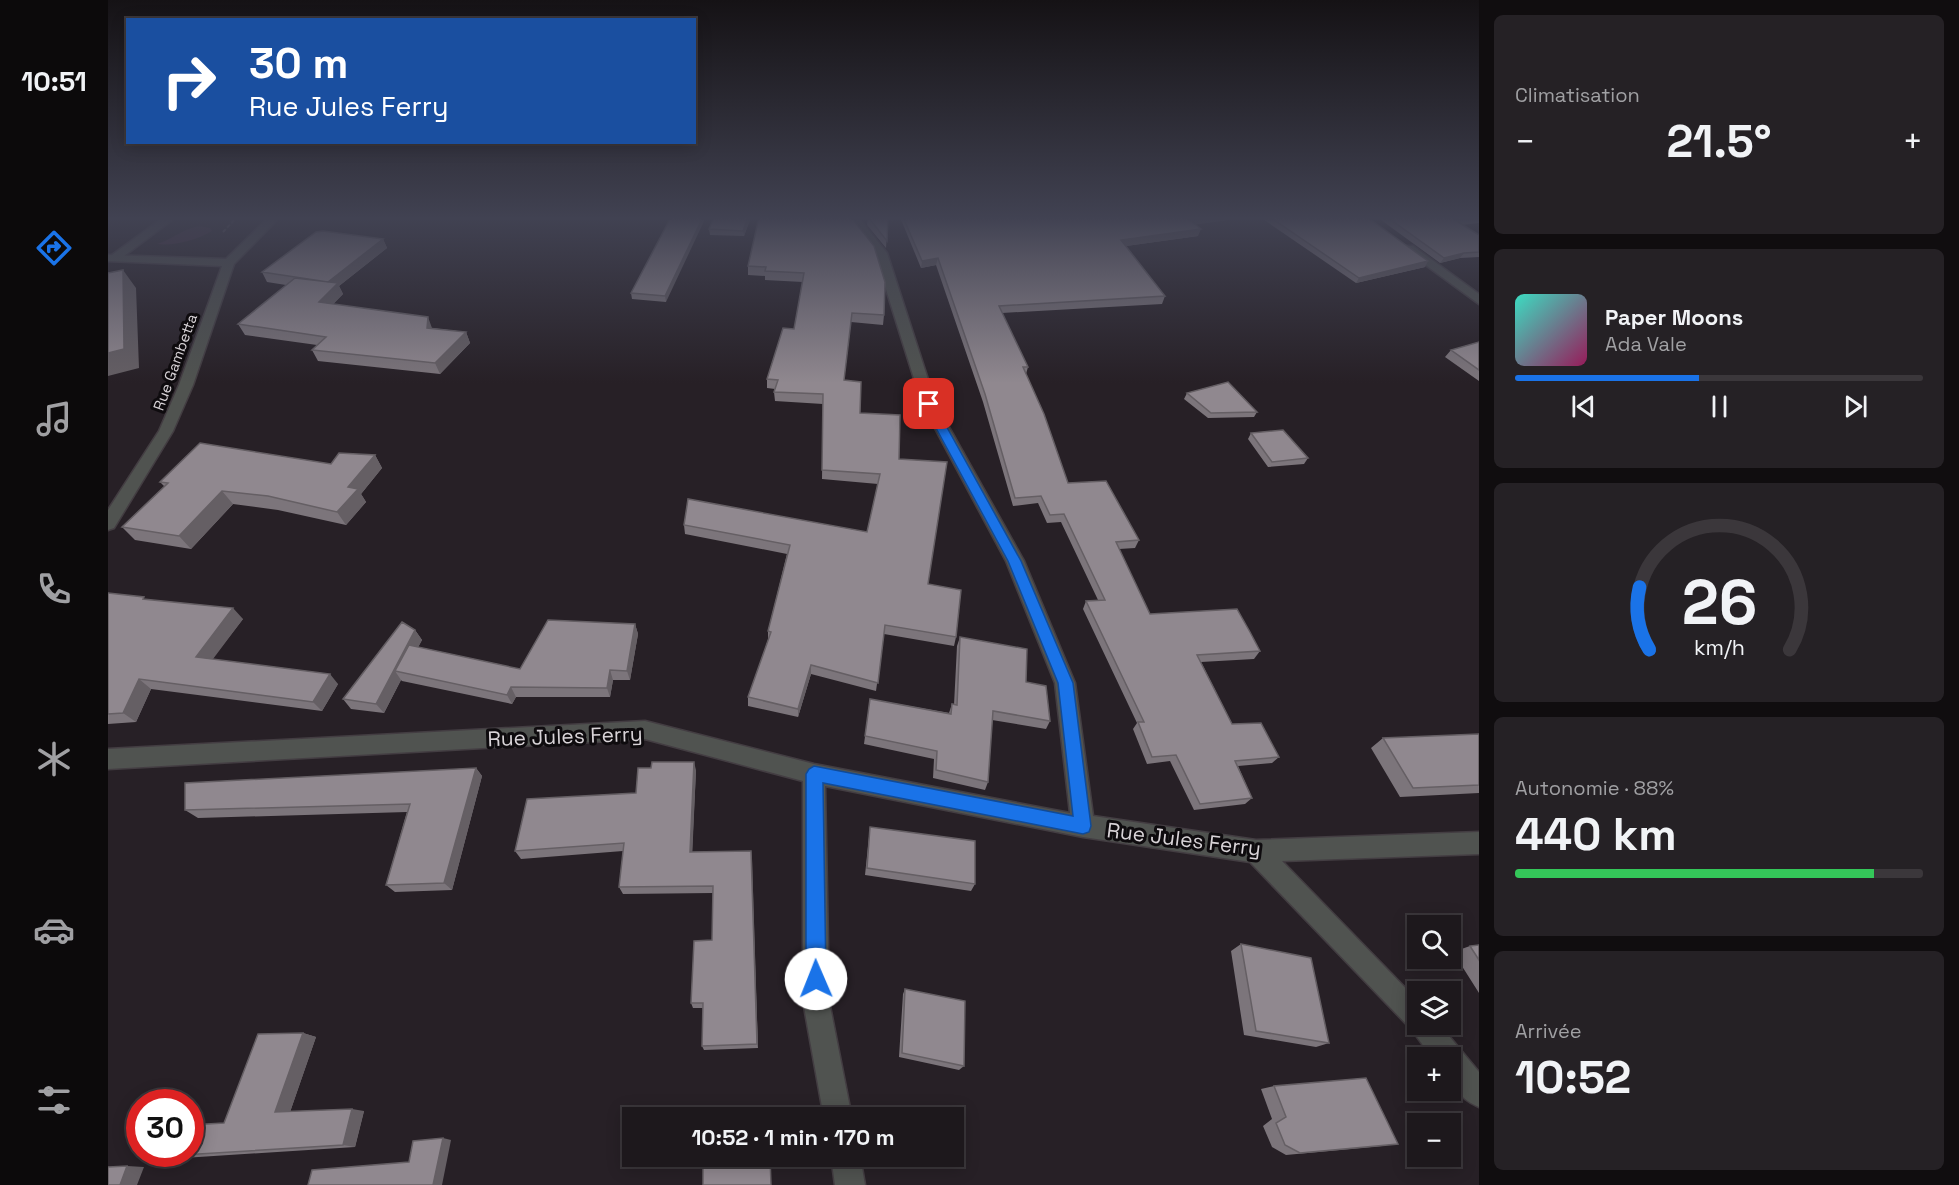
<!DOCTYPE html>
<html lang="fr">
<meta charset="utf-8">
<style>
body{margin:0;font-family:"Space Grotesk",sans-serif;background:#252125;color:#f1f3f6;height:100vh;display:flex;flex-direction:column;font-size:22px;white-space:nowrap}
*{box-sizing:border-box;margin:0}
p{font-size:20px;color:#a0a0a3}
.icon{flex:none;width:33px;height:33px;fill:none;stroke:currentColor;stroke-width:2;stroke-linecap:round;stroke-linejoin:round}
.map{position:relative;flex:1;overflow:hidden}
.sheet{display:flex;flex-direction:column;gap:15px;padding:15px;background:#100d0f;width:480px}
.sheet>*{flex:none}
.banner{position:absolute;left:18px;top:18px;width:570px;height:126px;border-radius:0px;box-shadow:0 3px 15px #0003,0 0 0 2px #3b373b;background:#1a4fa0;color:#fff;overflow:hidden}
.buttons{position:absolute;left:1299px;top:915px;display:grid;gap:12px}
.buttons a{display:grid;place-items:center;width:54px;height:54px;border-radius:0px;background:#1d181c;box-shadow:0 3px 15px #0003,0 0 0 2px #3b373b;font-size:30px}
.speed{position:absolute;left:18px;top:1089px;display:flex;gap:12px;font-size:30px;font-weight:700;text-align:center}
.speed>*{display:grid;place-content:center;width:78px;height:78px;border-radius:50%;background:#1d181c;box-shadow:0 3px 15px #0003,0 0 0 2px #3b373b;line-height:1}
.speed .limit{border:9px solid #d22;background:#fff;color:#111}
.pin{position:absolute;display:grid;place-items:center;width:51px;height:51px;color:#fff;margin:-26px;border-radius:12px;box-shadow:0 3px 9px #0006}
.me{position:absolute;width:66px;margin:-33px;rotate:359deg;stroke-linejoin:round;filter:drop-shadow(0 0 4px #0008)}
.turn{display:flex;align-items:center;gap:21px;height:126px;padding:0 24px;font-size:27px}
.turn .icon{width:78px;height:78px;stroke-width:2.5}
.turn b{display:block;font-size:42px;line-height:51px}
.big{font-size:45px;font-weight:600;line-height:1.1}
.sheet .tile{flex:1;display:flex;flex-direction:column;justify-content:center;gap:9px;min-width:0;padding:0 21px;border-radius:9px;background:#252125}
.sheet .dial{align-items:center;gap:0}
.dial svg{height:156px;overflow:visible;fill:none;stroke:#3b373b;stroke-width:7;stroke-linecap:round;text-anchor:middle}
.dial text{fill:#f1f3f6;stroke:none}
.song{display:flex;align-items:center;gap:18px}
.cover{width:72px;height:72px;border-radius:9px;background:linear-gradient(135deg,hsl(170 70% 55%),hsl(330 70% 35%))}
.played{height:6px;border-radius:3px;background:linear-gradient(90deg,#1a73e8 45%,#3b373b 45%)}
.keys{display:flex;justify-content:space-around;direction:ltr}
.heat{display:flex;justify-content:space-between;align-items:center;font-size:33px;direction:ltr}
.charge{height:9px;border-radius:4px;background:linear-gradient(90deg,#34c759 88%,#3b373b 0)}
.trip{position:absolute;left:514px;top:1107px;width:342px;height:60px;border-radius:0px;background:#1d181c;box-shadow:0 3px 15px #0003,0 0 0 2px #3b373b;font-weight:600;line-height:60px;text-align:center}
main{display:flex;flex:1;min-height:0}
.menu{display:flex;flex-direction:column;width:108px;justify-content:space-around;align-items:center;background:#0c0a0b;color:#a0a0a3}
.menu .icon{width:42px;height:42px}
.menu .current{color:#1a73e8}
.menu b{font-size:27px;color:#f1f3f6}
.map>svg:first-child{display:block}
.green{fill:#422a3e}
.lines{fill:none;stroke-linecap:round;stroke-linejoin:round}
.lane-casing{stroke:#433d42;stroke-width:3}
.street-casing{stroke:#433d42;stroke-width:3}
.path{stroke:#6d676c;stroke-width:2;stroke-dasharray:4 2;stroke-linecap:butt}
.lane{fill:#505350;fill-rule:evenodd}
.street{fill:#505350;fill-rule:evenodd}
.wall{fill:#7c757b}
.shaded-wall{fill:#655f64}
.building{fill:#90888f;stroke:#655f64;stroke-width:1.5}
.route{fill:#1a73e8;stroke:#114b97;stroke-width:1.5}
.labels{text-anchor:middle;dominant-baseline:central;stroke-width:6;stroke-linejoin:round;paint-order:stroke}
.far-street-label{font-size:15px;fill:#d8d3d7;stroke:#0e0b0e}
.near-street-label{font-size:21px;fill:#d8d3d7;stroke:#0e0b0e}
</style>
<main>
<nav class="menu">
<b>10:51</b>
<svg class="icon current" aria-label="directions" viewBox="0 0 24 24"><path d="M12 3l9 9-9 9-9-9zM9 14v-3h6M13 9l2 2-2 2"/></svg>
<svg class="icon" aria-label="music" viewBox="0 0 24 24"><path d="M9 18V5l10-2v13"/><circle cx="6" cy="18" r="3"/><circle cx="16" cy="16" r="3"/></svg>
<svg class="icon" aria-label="phone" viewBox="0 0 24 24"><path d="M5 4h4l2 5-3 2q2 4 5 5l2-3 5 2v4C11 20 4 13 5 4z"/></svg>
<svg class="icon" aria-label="climate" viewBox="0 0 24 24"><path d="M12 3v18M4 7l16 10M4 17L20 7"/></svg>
<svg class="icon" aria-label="car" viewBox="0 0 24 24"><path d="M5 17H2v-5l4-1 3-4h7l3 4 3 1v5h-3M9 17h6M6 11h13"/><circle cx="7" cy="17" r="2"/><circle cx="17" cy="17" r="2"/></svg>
<svg class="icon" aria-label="filters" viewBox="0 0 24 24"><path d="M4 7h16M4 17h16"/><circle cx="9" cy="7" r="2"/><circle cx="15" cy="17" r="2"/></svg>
</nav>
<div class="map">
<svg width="1371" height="1185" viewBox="0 0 1371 1185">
<rect width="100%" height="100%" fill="#272026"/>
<path class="green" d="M 91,226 L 102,228 L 104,231 C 89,240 66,246 49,244 C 65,239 72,230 91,226 Z"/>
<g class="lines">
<defs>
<path id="lane" d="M 56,217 L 68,217 L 12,259 L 4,259 L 4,255 Z"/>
<path id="street" d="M 161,217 L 172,217 L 126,264 L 85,385 L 65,431 L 6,528 L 0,530 L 0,510 L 51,431 L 71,385 L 114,266 L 0,261 L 0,255 L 118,259 Z
M 739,217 L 750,217 L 779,253 L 828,404 L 916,561 L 967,683 L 985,816 L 1148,840 L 1371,832 L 1371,854 L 1174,861 L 1310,1001 L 1310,1024 L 1331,1024 L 1371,1072 L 1371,1107 C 1347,1097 1342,1081 1342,1058 L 1324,1058 L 1304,1030 L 1142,862 L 975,837 L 717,786 L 721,1001 L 744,1118 L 716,1118 L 695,1001 L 695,781 L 537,739 L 0,769 L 0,749 L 537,721 L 706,764 L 962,813 L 947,683 L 898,561 L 814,404 L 767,254 Z
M 1297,246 L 1305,246 L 1371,294 L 1371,304 L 1297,250 Z
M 723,1156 L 752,1156 L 757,1185 L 727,1185 Z"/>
</defs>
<use href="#lane" class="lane-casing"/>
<use href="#street" class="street-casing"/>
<path class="path" d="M 777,220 L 797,218
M 115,232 L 129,217"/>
<use href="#lane" class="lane"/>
<use href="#street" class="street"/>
</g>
<path class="wall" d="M 563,217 L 558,302 L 524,299 L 523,293 Z
M 643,217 L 636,236 L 602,235 L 601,229 Z
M 651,217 L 776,315 L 775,325 L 743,322 L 736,380 L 752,413 L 791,459 L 820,584 L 848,637 L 846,646 L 776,634 L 768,691 L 703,674 L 690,717 L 640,706 L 640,697 L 660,640 L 660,631 L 679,554 L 577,534 L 576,525 L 759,532 L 770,484 L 714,479 L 715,404 L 667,401 L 666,392 L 667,389 L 659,388 L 659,379 L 686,329 L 695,282 L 657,280 L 657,276 L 640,275 L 640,266 Z
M 760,217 L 780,217 L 778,248 L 759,225 Z
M 792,217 L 1142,217 L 1087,224 L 1090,236 L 1018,246 L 1057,296 L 1054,304 L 894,313 L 920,367 L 918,374 L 960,483 L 1031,540 L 1027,548 L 1011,549 L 1042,614 L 1152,651 L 1146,659 L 1093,662 L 1124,724 L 1171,757 L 1164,763 L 1130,766 L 1144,798 L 1137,804 L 1086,810 L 1062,761 L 1039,764 L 1025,729 L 1029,723 L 975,609 L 978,601 L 990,600 L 953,522 L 939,523 L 930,503 L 905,506 L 875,402 L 828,265 L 813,268 Z
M 1152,217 L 1259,217 L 1317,267 L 1248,283 Z
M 1269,217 L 1371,217 L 1371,223 L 1354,225 L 1371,235 L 1371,257 L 1352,258 L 1332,263 Z
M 275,239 L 279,248 L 231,286 L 235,294 L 225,304 L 324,328 L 358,332 L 362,343 L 332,374 L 210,361 L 204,350 L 209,345 L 137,335 L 130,324 L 178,285 L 159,282 L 154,272 Z
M 1371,342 L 1371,381 L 1337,357 L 1343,350 Z
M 1079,393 L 1149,412 L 1146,417 L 1100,418 L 1076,399 Z
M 1143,433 L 1200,458 L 1196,464 L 1160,467 L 1140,439 Z
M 267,455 L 274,468 L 253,494 L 258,502 L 238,525 L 170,510 L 125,504 L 83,549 L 27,540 L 14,527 L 57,487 L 52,482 L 223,464 Z
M 0,593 L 39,600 L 135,619 L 104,659 L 230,684 L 214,711 L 43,689 L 28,722 L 0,724 Z
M 527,624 L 530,634 L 522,680 L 505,680 L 502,697 L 408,697 L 404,704 L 294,681 L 293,680 L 276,713 L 243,709 L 235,699 L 307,630 L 314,640 L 310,647 L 412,669 Z
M 852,637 L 918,682 L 942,721 L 938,729 L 884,720 L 880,782 L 877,790 L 825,778 L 826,759 L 756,744 L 762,699 L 841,713 L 844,704 L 846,705 L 849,646 Z
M 1371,734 L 1371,793 L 1292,797 L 1263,748 L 1275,738 Z
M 368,768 L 374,776 L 344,890 L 287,892 L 278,885 L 299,812 L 90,818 L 77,810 Z
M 588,770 L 584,852 L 643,851 L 650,1048 L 596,1050 L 594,1046 L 595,1008 L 585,1008 L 583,1003 L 604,940 L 605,893 L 515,894 L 511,887 L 515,851 L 413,859 L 407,851 L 528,793 Z
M 762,827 L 867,884 L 863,891 L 757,875 Z
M 1133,944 L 1221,1043 L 1208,1047 L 1136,1035 L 1123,951 Z
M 1371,945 L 1371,993 L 1345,952 L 1362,946 Z
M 797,989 L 856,1066 L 851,1070 L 791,1057 L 795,994 Z
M 195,1033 L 208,1037 L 182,1112 L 256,1111 L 247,1147 L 75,1158 L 58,1156 L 116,1123 Z
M 1166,1086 L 1274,1146 L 1178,1155 L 1164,1147 L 1155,1126 L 1164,1119 L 1153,1089 Z"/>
<path class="shaded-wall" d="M 595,217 L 598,217 L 558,302 L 557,296 Z
M 640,217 L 643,217 L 636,236 L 635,231 Z
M 1106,217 L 1142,217 L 1077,226 L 1079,221 Z
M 1093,229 L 1090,236 L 1011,247 L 1013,240 Z
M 275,239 L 279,248 L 231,286 L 235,294 L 217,313 L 211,302 L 219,282 Z
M 1356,253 L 1352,258 L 1332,263 L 1336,258 Z
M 830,258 L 828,265 L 813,268 L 814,261 Z
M 1320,261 L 1317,267 L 1248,283 L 1251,278 Z
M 15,270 L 28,288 L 31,368 L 0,376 L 0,353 Z
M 320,317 L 324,328 L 323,339 L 319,328 Z
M 358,332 L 362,343 L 332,374 L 327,363 Z
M 267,455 L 274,468 L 253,494 L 258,502 L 238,525 L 229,512 L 240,487 Z
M 114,491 L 125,504 L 83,549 L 71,536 Z
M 125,608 L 135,619 L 99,667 L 88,657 Z
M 527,624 L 530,634 L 522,680 L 519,671 Z
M 307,630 L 314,640 L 297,673 L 287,671 L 293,680 L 276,713 L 268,704 Z
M 703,665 L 703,674 L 690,717 L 690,709 Z
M 502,670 L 505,680 L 502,697 L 499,688 Z
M 222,674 L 230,684 L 214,711 L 205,702 Z
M 31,679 L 43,689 L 28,722 L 15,713 Z
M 403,687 L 408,697 L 404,704 L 399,695 Z
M 586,762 L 588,770 L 584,860 L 582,852 Z
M 368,768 L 374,776 L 344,890 L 336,883 Z
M 643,851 L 644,858 L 650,1048 L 649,1044 Z
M 195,1033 L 208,1037 L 181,1115 L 167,1112 Z
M 244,1109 L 256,1111 L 247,1147 L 235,1145 Z
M 335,1138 L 343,1140 L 334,1185 L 325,1185 Z
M 19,1166 L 36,1167 L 29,1185 L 12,1185 Z"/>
<path class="building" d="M 563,217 L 595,217 L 557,296 L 523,293 Z
M 606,217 L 640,217 L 635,231 L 601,229 Z
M 651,217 L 743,217 L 766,246 L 777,282 L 776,315 L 744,313 L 736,380 L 753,382 L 752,413 L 792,415 L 791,459 L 839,462 L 820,584 L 853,590 L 848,637 L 777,625 L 770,683 L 703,665 L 690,709 L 640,697 L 663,632 L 660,631 L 682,545 L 576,525 L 580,499 L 759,532 L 772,474 L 714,470 L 715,394 L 666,392 L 670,380 L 659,379 L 675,328 L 686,329 L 696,273 L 657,271 L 658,267 L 640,266 Z
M 760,217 L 770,218 L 769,217 L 780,217 L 779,241 Z
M 795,217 L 1078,217 L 1093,229 L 1013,240 L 1057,296 L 891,306 L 920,367 L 915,367 L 936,414 L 960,483 L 998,481 L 1031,540 L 1008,542 L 1042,614 L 1129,609 L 1142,632 L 1152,651 L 1089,655 L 1124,724 L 1153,723 L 1171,757 L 1127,761 L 1144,798 L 1092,804 L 1068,755 L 1044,757 L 1030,722 L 1036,722 L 978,601 L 997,600 L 956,514 L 942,515 L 933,496 L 907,498 L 877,394 L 830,258 L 814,261 Z
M 1078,217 L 1106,217 L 1082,220 Z
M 1162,217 L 1259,217 L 1320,261 L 1251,278 Z
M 1279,217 L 1371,217 L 1371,218 L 1347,220 L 1371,235 L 1371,252 L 1356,253 L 1336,258 Z
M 215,231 L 275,239 L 220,282 L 154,272 L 208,232 Z
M 15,270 L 16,349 L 0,353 L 0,273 Z
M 187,278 L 230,283 L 211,302 L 320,317 L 319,328 L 358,332 L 327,363 L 204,350 L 218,337 L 130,324 Z
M 1371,342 L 1371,370 L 1343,350 Z
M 1120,382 L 1149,412 L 1103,413 L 1079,393 Z
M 1175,430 L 1200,458 L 1164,462 L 1143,433 Z
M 92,443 L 223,464 L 231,453 L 267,455 L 240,487 L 250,489 L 229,512 L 160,496 L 114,491 L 71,536 L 14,527 L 60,483 L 52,482 Z
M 0,593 L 36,597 L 35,599 L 125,608 L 88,657 L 222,674 L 205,702 L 31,679 L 15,713 L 0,714 Z
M 440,620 L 527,624 L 519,671 L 502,670 L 499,688 L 403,687 L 399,695 L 287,671 L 301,645 L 412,669 Z
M 294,622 L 307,630 L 268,704 L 235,699 Z
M 852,637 L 919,649 L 918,682 L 938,686 L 942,721 L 885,711 L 880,782 L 828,770 L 829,751 L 757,736 L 762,699 L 843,714 L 844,704 L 849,705 Z
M 1371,734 L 1371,785 L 1305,788 L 1275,738 Z
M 544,762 L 586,762 L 582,852 L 643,851 L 649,1044 L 594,1046 L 595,1003 L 583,1003 L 586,941 L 604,940 L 605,886 L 511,887 L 516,843 L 407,851 L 419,799 L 528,793 L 530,768 L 543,768 Z
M 368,768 L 336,883 L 278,885 L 302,804 L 77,810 L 77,783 Z
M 762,827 L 867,841 L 867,884 L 759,868 Z
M 1133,944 L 1203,958 L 1221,1043 L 1148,1031 Z
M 1371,945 L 1371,960 L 1362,946 Z
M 797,989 L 857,1001 L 856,1066 L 794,1053 Z
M 195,1033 L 167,1112 L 244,1109 L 235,1145 L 58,1156 L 59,1154 L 82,1154 L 82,1125 L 116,1123 L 150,1034 Z
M 1258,1078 L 1290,1144 L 1192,1153 L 1177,1145 L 1168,1123 L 1178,1117 L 1166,1086 Z
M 335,1138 L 325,1185 L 200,1185 L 204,1170 L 301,1162 L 305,1141 Z
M 595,1156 L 662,1156 L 663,1185 L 595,1185 Z
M 19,1166 L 12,1185 L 0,1185 L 0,1167 Z"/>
<linearGradient id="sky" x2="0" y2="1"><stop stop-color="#151215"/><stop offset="0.57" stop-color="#414252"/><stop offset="1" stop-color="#414252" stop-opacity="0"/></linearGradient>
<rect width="1371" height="383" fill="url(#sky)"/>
<path class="route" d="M 821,401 L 826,404 L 913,561 L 965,683 L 983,826 L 981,832 L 975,834 L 715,783 L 718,979 L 715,986 L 708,989 L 701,986 L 698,979 L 698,774 L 701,769 L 706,766 L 965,816 L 950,683 L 900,561 L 815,404 Z"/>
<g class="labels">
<g class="far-street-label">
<text transform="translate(67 362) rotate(-70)">Rue Gambetta</text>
</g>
<g class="near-street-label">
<text transform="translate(457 736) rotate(-2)">Rue Jules Ferry</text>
<text transform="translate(1076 839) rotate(7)">Rue Jules Ferry</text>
</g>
</g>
</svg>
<div class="buttons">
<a><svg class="icon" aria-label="search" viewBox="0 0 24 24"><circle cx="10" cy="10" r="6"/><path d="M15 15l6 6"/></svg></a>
<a><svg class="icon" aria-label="layers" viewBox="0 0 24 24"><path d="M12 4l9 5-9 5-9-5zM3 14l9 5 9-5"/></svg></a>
<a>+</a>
<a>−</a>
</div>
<div class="speed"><div class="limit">30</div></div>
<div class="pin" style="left:821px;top:404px;background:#d93025"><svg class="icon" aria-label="arrive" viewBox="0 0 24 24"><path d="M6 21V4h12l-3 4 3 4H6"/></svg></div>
<svg class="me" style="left:708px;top:979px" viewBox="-20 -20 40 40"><circle r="19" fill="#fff"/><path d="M0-13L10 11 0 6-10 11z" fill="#1a73e8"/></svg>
<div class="trip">10:52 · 1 min · 170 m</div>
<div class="banner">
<div class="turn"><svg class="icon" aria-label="right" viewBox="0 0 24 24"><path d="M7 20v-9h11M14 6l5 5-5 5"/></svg><div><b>30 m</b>Rue Jules Ferry</div></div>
</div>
</div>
<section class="sheet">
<div class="tile"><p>Climatisation</p>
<div class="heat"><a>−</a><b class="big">21.5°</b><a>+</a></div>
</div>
<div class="tile">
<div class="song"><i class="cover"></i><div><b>Paper Moons</b><p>Ada Vale</p></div></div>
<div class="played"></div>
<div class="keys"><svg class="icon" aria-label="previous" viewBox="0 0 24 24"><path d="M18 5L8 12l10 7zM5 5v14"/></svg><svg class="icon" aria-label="pause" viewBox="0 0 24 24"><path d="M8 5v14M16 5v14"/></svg><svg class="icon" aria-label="next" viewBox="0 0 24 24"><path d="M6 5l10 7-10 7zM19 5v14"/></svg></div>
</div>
<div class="tile dial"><svg viewBox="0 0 100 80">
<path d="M14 69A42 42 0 1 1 86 69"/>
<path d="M14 69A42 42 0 0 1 9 37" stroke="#1a73e8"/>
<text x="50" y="56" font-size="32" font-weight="700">26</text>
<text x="50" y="72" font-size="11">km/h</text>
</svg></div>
<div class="tile"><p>Autonomie · 88%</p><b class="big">440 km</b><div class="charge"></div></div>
<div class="tile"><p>Arrivée</p><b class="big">10:52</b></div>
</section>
</main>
